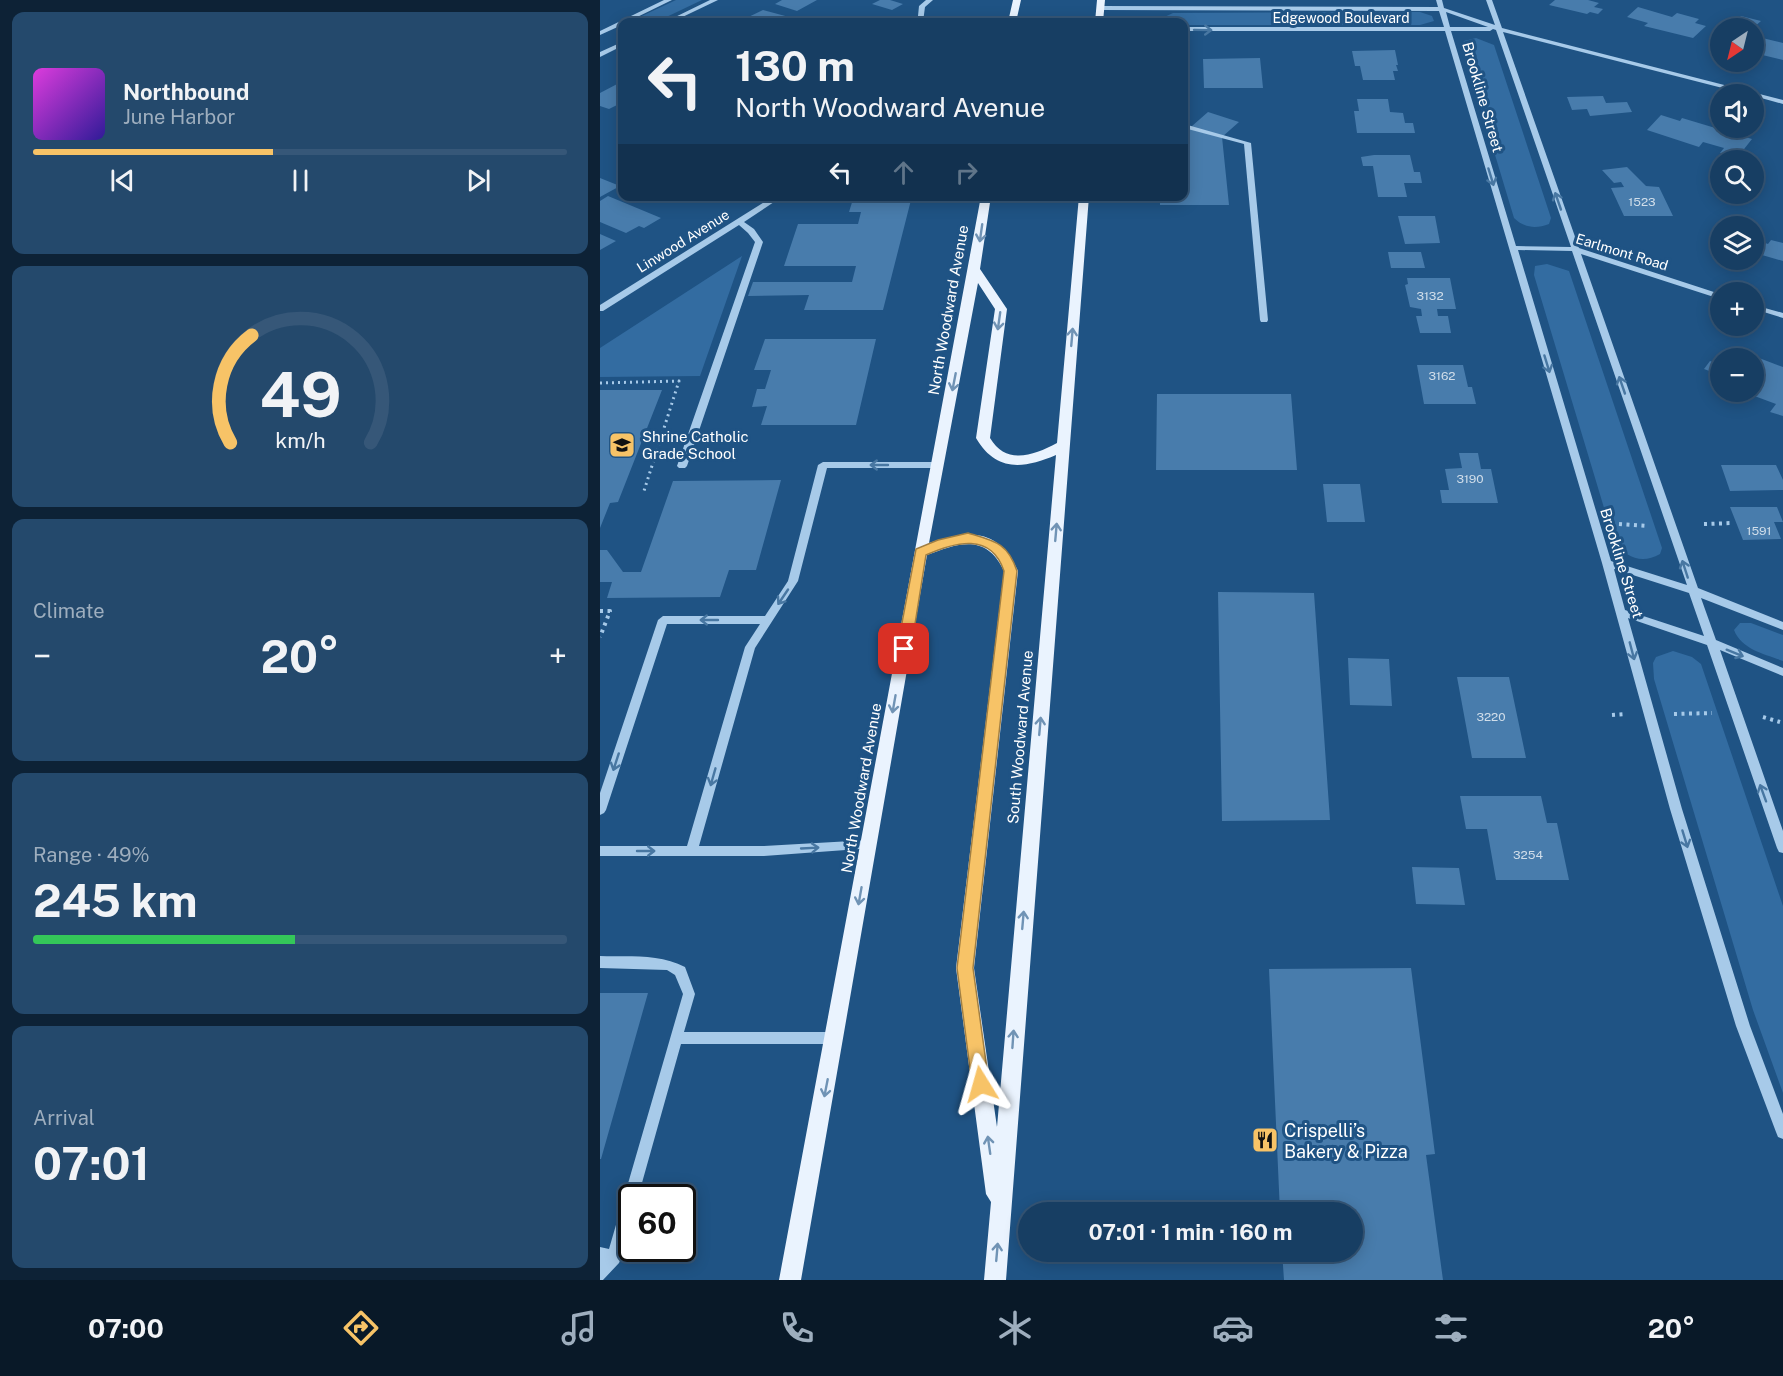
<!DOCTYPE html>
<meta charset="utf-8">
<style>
body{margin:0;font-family:"Public Sans",sans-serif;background:#24496c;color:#f1f3f6;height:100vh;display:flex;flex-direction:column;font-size:22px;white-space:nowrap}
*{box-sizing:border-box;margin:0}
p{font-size:20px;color:#9eaebe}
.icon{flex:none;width:33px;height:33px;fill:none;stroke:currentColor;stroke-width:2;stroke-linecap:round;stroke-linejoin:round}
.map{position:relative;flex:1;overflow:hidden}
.details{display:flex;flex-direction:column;gap:12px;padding:12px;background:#0d2236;width:600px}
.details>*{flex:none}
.banner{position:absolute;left:18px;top:18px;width:570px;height:183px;border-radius:12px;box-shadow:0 3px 15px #0003,0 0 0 2px #365778;background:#173e63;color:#f1f3f6;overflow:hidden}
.needle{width:39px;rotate:215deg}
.controls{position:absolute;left:1110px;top:18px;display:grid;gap:12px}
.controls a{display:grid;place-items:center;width:54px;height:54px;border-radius:50%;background:#173e63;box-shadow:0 3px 15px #0003,0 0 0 2px #365778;font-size:30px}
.speed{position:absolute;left:18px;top:1184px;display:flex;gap:12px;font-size:30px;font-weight:700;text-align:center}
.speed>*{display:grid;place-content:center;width:78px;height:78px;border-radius:50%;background:#173e63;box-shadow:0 3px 15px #0003,0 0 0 2px #365778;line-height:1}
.speed .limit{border:3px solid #111;border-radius:9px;background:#fff;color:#111}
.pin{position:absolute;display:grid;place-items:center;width:51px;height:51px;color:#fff;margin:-26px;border-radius:12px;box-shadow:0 3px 9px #0006}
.me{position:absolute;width:66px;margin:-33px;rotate:352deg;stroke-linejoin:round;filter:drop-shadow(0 0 4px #0008)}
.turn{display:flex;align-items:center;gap:21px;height:126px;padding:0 18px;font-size:27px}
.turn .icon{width:78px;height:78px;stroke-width:2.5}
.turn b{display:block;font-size:42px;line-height:51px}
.lanes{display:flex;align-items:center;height:57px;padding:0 18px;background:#0003;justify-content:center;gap:30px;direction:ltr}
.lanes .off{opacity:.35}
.big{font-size:45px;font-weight:700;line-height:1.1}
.details .tile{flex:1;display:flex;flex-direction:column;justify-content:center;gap:9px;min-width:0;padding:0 21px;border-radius:12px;background:#24496c}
.details .dial{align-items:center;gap:0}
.dial svg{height:156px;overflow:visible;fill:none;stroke:#365778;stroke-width:7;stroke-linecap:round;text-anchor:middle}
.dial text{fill:#f1f3f6;stroke:none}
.song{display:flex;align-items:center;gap:18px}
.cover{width:72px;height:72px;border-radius:9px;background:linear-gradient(135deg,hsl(300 70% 55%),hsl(250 70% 35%))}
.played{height:6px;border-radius:3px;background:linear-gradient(90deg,#f7c367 45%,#365778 45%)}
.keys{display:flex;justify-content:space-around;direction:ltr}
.heat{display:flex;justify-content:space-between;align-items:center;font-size:33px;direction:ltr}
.charge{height:9px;border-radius:4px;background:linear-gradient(90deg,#34c759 49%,#365778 0)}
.trip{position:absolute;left:418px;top:1202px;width:345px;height:60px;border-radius:30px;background:#173e63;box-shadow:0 3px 15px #0003,0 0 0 2px #365778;font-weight:700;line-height:60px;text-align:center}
.tabs{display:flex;height:96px;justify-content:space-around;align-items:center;background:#091928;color:#9eaebe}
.tabs .icon{width:42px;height:42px}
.tabs .active{color:#f7c367}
.tabs b{font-size:27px;color:#f1f3f6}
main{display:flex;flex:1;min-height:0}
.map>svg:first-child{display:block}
.green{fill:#336ca1}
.building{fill:#487cac}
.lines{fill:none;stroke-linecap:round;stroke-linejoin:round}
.path-far1{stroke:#a7cae9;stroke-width:3;stroke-dasharray:2 4;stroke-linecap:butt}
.path{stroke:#a7cae9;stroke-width:4;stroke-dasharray:3 4.5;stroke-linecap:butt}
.minor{fill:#a7cae9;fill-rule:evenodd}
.major{fill:#eaf3fe;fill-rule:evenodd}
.oneway{stroke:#4877a2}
.oneway2{stroke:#7093b5}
.route{fill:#f7c367;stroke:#a17f43;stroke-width:1.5}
.labels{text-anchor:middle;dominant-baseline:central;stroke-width:6;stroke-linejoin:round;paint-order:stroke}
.number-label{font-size:12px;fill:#d1deea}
.far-street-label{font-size:14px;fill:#fff;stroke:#1f5384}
.street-label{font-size:15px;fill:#fff;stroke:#1f5384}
.poi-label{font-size:15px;fill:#fff;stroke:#1f5384;text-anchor:start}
.near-poi-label{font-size:18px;fill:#fff;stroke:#1f5384;text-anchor:start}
</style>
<main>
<section class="details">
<div class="tile">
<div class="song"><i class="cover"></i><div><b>Northbound</b><p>June Harbor</p></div></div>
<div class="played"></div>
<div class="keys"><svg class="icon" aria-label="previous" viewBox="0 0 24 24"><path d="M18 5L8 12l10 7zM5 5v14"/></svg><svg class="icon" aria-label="pause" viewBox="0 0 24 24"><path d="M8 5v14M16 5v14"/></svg><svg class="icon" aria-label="next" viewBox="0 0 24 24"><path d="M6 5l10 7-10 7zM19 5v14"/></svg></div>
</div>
<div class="tile dial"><svg viewBox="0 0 100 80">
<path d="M14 69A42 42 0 1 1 86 69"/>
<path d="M14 69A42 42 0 0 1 25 14" stroke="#f7c367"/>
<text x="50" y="56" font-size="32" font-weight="700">49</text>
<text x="50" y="72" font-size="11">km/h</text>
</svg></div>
<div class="tile"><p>Climate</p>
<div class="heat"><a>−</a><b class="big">20°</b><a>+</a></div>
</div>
<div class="tile"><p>Range · 49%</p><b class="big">245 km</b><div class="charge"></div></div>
<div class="tile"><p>Arrival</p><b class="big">07:01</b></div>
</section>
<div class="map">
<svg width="1183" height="1280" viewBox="0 0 1183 1280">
<rect width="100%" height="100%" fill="#1f5384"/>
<path class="green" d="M 76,0 L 102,0 L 56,22 L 29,22 Z
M 820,12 L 832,16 L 834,21 L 820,25 L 584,25 L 584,22 L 565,22 L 560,19 L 573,13 Z
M 876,38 L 894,45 L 951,218 L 949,224 C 936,229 924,228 914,218 L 862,45 L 864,41 Z
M 142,256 L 100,376 L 0,377 L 0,348 Z
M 947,264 L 969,271 L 1062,548 L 1060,554 C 1041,565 1026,557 1014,541 L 934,275 L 935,266 Z
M 1140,623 L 1151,623 L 1183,635 L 1183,661 C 1165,654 1142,650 1134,630 Z
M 1073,651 L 1092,657 L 1101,664 L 1183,906 L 1183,1093 L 1153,1010 L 1054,679 L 1053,663 L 1056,657 Z"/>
<path class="building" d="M 182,0 L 217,0 L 197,11 L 175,4 Z
M 280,0 L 290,0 L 303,4 L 292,10 L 272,4 Z
M 955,0 L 988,0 L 999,3 L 994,7 L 1003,9 L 998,14 L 990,12 L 987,14 L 949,5 Z
M 1038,7 L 1072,17 L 1077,13 L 1099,19 L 1095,23 L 1106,26 L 1093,38 L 1044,26 L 1048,23 L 1027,17 Z
M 163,10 L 189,17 L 179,22 L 138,22 Z
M 247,16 L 266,22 L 236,22 Z
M 1141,16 L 1161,21 L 1153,28 L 1131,26 Z
M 1154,36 L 1183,43 L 1183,60 L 1154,53 Z
M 795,50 L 798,65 L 796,65 L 798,71 L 793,71 L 795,80 L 763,80 L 760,66 L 755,66 L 752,51 Z
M 660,58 L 663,88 L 604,88 L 603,59 Z
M 21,82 L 22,107 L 17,105 L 9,109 L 0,106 L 0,93 Z
M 1003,96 L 1006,103 L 1027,102 L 1032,112 L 990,116 L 987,109 L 972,110 L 967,97 Z
M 757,99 L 788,99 L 790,112 L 803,113 L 805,123 L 813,123 L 815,133 L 757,133 L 754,111 L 759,111 Z
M 608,112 L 639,122 L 622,137 L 629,205 L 560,205 L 560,196 L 584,196 L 584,133 Z
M 1061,115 L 1080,121 L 1082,118 L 1152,139 L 1137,158 L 1120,153 L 1124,148 L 1103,142 L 1099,147 L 1047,130 Z
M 774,155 L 810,155 L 814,172 L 820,172 L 822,183 L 804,183 L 807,197 L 778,197 L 773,166 L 763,166 L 761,157 Z
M 1027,167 L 1046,186 L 1059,187 L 1073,216 L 1024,216 L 1011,188 L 1024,187 L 1021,182 L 1014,183 L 1002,170 Z
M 0,178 L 20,186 L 0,197 Z
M 8,196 L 61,218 L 44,228 L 39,226 L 26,233 L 0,222 L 0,201 Z
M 254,196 L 312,196 L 283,310 L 204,310 L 209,295 L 148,296 L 153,282 L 252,282 L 256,266 L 184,266 L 198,224 L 258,224 L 261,212 L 249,212 Z
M 798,216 L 835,216 L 840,243 L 805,244 Z
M 0,234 L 16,241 L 0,250 Z
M 1154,239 L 1168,244 L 1171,240 L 1183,243 L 1183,261 L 1162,255 L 1158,261 L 1154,259 Z
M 788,252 L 821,252 L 825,268 L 791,268 Z
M 807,278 L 850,278 L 856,309 L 837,309 L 838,316 L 848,316 L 851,333 L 820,333 L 816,316 L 822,316 L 821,309 L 810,307 L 805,285 L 808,284 Z
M 165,339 L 276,339 L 256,425 L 161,425 L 167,406 L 152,407 L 157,389 L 165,389 L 171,370 L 154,370 Z
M 1159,358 L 1183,367 L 1183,416 L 1170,412 L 1176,404 L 1149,394 L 1154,392 L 1154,361 L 1156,362 Z
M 1110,361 L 1120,365 L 1120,375 L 1104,369 Z
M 817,365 L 863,365 L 868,387 L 872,387 L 876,404 L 824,404 Z
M 0,390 L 62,390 L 18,502 L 10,503 L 0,528 Z
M 557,394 L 691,394 L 697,470 L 556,470 Z
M 859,453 L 878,453 L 881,469 L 891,469 L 898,503 L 842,503 L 840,490 L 849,490 L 845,469 L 862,468 Z
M 1121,465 L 1176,465 L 1183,480 L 1183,490 L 1130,491 Z
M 181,480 L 156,570 L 129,570 L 120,597 L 7,598 L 12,582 L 0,582 L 0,550 L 7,550 L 23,572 L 41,572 L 73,481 Z
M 723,484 L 760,484 L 765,522 L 727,522 Z
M 1130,507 L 1177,507 L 1183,522 L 1174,522 L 1181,539 L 1143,540 Z
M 618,592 L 714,593 L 730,820 L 622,821 Z
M 748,658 L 789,659 L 792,706 L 750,705 Z
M 857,677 L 909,677 L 926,758 L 872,758 Z
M 860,796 L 941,796 L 947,823 L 957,823 L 969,880 L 896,880 L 887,829 L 866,829 Z
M 812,867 L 859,868 L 865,905 L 816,904 Z
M 811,968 L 835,1154 L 826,1155 L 843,1280 L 684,1280 L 682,1251 L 753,1251 L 753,1212 L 680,1212 L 669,969 Z
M 0,993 L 48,993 L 1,1159 L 0,1159 Z"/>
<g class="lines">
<path class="path-far1" d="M 0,383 L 79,381 L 43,494"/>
<path class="path" d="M 1019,524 L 1047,526
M 1104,524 L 1133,523
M 0,611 L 10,611 L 0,637
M 1074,714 L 1112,713
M 1012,715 L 1026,714
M 1163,717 L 1180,722"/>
<path class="minor" d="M 64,0 L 72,0 L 27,22 L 22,22 L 22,25 L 0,35 L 0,31 Z
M 110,0 L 118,0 L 72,22 L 65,22 Z
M 326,0 L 333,0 L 325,7 L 323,22 L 317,22 L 317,20 L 285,22 L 288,20 L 318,16 L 319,6 Z
M 836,0 L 842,0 L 844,8 L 895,25 L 886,0 L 892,0 L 902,28 L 1183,100 L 1183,104 L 1154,96 L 1154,94 L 1146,94 L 903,32 L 979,248 L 1120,294 L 1120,298 L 1117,298 L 981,254 L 1098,588 L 1183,622 L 1183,630 L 1101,598 L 1116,640 L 1183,668 L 1183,676 L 1120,650 L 1183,831 L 1183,853 L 1179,852 L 1177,848 L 1107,645 L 1028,618 L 1082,809 L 1150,1026 L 1183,1114 L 1183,1139 L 1178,1137 L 1176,1132 L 1136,1026 L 1070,809 L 1002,563 L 845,31 L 584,31 L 584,27 L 844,27 L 839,11 L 500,10 L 497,8 L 500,6 L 838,7 ZM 846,12 L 888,27 L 850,27 ZM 893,29 L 896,30 L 971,247 L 916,246 L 851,31 L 890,31 ZM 918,250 L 972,251 L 1087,585 L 1011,561 ZM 1014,569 L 1089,593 L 1104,636 L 1025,610 Z
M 22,42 L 22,46 L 0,57 L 0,52 Z
M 584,124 L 651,143 L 668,320 L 667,322 L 661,322 L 660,320 L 644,144 L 584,128 Z
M 174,196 L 183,196 L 144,222 L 154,229 L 163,242 L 87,466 L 85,468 L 79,468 L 77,466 L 155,242 L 148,233 L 139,225 L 3,311 L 0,311 L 0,305 Z
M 1154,305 L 1183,313 L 1183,318 L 1154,309 Z
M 223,462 L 337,462 L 342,465 L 337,468 L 227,468 L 198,581 L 155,648 L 99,846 L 164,846 L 269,840 L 273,842 L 275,845 L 273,848 L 164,856 L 0,856 L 0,846 L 87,846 L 145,647 L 160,624 L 67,624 L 6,810 L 4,813 L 0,815 L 0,793 L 58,620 L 63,616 L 165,616 L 188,581 L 218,465 Z
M 0,956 C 28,957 59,953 85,967 L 95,994 L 84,1032 L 235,1032 L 240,1034 L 242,1038 L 240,1042 L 235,1044 L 81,1044 L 38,1197 L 32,1197 L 32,1222 L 21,1258 L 19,1263 L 3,1280 L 0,1280 L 0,1247 L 9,1249 L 83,994 L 75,975 L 67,970 L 0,968 Z"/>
<path class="major" d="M 413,0 L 421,0 L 416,22 L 408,22 Z
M 497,0 L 505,0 L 503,22 L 495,22 Z
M 381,196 L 391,196 L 380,269 L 407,309 L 390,438 C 406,465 433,456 457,443 L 479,196 L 489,196 L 406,1280 L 384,1280 L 391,1202 L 386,1194 L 356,968 L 404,571 C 387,534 360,542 327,555 L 201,1280 L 179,1280 ZM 378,283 L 395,309 L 376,438 C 396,472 423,469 456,455 L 397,1127 L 374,968 L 418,571 C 398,528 370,530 329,543 Z"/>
</g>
<defs><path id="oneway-shaft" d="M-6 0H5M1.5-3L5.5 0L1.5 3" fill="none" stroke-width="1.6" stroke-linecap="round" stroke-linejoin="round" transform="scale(1.5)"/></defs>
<g class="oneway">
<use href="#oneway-shaft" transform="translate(603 30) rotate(1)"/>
<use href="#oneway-shaft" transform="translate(891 177) rotate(73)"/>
<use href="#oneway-shaft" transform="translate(958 201) rotate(-109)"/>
<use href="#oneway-shaft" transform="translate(947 364) rotate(73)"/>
<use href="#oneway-shaft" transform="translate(1022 385) rotate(-109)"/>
<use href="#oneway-shaft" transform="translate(279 465) rotate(-180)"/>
<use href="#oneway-shaft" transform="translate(1085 569) rotate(-108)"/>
<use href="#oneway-shaft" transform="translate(183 597) rotate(124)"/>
<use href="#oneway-shaft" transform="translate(109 620) rotate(180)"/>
<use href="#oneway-shaft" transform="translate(1032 651) rotate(75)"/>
<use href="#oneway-shaft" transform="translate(1135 653) rotate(22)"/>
<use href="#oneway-shaft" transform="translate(16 762) rotate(108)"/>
<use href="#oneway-shaft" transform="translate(113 777) rotate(106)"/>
<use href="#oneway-shaft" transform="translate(1163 793) rotate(-110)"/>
<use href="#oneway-shaft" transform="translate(1085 839) rotate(73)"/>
<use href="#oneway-shaft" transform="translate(210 848) rotate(-3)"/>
<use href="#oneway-shaft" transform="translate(46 851)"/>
</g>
<g class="oneway2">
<use href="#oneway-shaft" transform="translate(381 233) rotate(98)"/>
<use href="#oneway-shaft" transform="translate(399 321) rotate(98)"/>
<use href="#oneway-shaft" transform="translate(472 337) rotate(-85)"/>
<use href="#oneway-shaft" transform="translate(354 382) rotate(101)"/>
<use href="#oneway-shaft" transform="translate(456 532) rotate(-85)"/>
<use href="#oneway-shaft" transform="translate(294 704) rotate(100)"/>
<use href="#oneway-shaft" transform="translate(440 726) rotate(-85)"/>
<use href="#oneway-shaft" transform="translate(260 896) rotate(100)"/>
<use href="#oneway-shaft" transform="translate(423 920) rotate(-85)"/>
<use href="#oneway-shaft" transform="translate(413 1039) rotate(-86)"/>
<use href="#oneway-shaft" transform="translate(226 1088) rotate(101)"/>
<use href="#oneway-shaft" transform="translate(389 1145) rotate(-98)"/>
<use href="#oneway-shaft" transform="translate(397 1252) rotate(-85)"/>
</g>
<path class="route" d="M 368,533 C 395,541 408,543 417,571 L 373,968 L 389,1084 L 387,1090 L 381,1092 L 374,1090 L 372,1084 L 357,968 L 404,571 C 391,532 355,542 326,555 L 311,649 L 304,654 L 297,649 L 316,549 L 338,540 Z"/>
<defs>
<symbol id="school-square" viewBox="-11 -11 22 22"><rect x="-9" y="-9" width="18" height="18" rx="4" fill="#f7c367" stroke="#1f5384"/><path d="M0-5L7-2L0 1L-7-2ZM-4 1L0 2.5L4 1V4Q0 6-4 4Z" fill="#111"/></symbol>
<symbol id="restaurant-square" viewBox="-11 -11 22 22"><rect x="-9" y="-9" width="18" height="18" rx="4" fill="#f7c367" stroke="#1f5384"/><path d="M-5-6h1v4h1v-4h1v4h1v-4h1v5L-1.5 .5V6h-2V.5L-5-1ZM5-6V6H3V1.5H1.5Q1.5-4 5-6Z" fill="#111"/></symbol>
</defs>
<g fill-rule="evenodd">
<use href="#school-square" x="7" y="430" width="30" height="30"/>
<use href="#restaurant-square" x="650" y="1125" width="30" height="30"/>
</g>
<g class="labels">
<g class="number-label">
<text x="1042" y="202">1523</text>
<text x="830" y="296">3132</text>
<text x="842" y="376">3162</text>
<text x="870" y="479">3190</text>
<text x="1159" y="531">1591</text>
<text x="891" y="717">3220</text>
<text x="928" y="855">3254</text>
</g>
<g class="far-street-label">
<text x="741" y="18">Edgewood Boulevard</text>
<text transform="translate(83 241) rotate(-32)">Linwood Avenue</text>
<text transform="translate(1022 252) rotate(17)">Earlmont Road</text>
</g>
<g class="street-label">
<text transform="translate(883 97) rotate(74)">Brookline Street</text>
<text transform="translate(348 310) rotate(-80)">North Woodward Avenue</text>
<text transform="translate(1022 563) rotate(73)">Brookline Street</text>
<text transform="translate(420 737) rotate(-85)">South Woodward Avenue</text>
<text transform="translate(261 788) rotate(-80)">North Woodward Avenue</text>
</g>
<g class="poi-label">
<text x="42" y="436">Shrine Catholic<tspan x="42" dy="17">Grade School</tspan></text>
</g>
<g class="near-poi-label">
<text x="684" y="1130">Crispelli’s<tspan x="684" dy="21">Bakery &amp; Pizza</tspan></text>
</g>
</g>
</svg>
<div class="controls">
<a><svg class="needle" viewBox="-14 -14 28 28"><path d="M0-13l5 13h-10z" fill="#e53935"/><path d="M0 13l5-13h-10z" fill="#9eaebe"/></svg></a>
<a><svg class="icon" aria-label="sound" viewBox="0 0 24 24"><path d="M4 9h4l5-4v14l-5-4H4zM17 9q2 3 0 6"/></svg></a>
<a><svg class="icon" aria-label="search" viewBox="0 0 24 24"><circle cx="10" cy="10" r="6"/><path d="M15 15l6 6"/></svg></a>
<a><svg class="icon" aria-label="layers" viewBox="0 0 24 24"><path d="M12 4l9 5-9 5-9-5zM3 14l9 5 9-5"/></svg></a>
<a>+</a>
<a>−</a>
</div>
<div class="speed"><div class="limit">60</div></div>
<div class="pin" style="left:304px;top:649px;background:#d93025"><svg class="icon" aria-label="arrive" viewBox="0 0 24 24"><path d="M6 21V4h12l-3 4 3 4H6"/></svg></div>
<svg class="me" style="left:381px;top:1084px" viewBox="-20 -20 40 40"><path d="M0-17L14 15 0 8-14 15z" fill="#f7c367" stroke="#fff" stroke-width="4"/></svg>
<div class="trip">07:01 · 1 min · 160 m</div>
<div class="banner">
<div class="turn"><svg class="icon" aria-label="left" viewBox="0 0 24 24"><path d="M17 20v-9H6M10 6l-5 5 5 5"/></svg><div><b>130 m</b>North Woodward Avenue</div></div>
<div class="lanes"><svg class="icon" aria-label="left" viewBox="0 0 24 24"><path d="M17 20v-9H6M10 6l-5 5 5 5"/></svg><svg class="icon off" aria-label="ahead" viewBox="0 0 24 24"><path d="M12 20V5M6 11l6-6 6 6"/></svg><svg class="icon off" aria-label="right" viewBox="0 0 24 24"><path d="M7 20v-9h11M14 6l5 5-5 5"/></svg></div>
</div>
</div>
</main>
<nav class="tabs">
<b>07:00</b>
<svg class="icon active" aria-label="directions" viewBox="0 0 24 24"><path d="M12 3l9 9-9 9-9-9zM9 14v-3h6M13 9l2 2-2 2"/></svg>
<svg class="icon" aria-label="music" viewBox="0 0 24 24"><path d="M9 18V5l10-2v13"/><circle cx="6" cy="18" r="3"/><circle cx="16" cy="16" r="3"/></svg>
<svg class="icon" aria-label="phone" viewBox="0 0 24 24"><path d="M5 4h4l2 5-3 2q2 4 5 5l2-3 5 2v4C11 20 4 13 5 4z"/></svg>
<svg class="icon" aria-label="climate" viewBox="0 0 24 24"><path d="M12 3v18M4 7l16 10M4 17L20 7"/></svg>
<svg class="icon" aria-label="car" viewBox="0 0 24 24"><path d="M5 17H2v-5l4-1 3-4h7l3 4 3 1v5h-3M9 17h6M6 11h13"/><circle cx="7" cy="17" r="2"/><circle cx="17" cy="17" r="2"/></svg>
<svg class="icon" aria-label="filters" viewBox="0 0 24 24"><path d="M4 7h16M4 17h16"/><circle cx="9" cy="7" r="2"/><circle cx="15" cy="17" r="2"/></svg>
<b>20°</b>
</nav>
